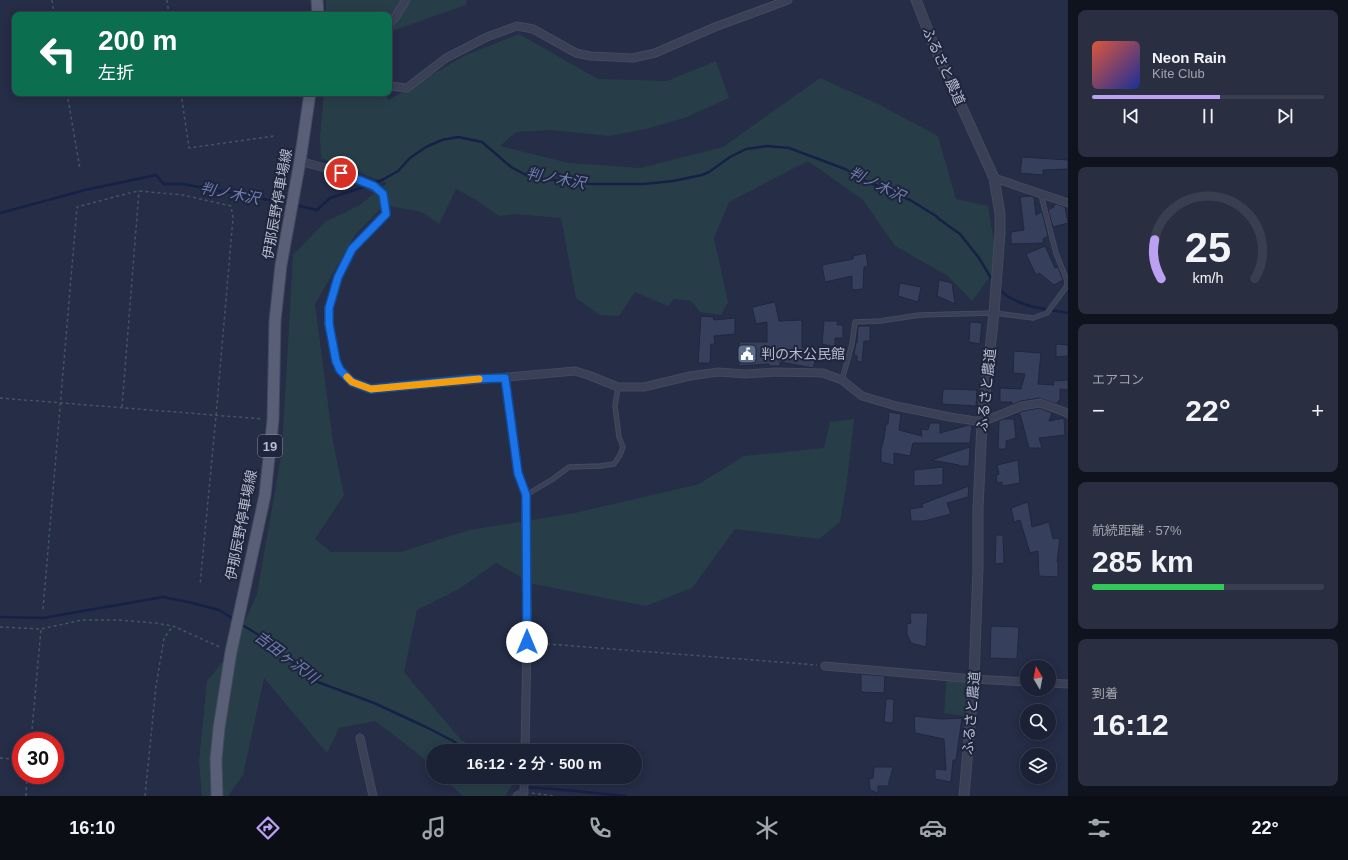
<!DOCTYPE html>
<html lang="ja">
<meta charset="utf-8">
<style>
body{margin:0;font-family:Arial,"Noto Sans JP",sans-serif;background:#292f41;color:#f1f3f6;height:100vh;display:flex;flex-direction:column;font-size:15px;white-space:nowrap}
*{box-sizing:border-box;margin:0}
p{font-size:13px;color:#a0a4ad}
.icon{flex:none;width:22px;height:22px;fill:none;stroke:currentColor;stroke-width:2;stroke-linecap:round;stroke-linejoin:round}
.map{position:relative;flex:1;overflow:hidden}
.sheet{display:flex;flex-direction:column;gap:10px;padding:10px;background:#0f131d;width:280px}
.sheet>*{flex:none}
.top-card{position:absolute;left:12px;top:12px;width:380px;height:84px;border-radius:8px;box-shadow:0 2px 10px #0003,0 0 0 1px #3a3f50;background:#0b6e4f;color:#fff;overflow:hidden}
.needle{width:26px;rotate:350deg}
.fabs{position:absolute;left:1020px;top:660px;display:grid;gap:8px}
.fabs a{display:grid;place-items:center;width:36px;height:36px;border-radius:50%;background:#1c2235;box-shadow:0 2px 10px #0003,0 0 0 1px #3a3f50;font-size:20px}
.speed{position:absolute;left:12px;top:732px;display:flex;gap:8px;font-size:20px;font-weight:700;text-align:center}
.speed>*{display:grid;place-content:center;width:52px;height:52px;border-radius:50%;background:#1c2235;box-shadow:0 2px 10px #0003,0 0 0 1px #3a3f50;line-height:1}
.speed .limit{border:6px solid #d22;background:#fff;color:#111}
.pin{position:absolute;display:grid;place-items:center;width:34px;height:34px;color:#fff;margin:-17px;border:2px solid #fff;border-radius:50%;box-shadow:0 1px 4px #0007}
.me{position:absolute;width:44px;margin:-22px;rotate:0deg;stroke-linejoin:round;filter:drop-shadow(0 0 3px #0008)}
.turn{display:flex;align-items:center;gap:14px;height:84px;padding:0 20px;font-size:18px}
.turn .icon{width:52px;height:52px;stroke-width:2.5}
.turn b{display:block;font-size:28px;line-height:34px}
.big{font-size:30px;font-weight:600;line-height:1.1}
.sheet .tile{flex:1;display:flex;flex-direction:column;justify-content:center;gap:6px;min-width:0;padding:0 14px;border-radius:8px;background:#292f41}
.sheet .dial{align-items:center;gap:0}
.dial svg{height:104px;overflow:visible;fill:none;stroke:#3a3f50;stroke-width:7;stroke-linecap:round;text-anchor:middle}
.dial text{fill:#f1f3f6;stroke:none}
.song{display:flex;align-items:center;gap:12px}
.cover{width:48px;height:48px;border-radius:6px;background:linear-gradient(135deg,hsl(10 70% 55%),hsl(230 70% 35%))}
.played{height:4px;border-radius:2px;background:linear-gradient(90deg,#bca0f2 55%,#3a3f50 55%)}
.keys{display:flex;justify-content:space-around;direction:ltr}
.heat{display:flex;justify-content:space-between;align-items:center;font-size:22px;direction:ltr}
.charge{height:6px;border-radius:3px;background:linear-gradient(90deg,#34c759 57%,#3a3f50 0)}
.trip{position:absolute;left:426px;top:744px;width:216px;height:40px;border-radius:20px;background:#1c2235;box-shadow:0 2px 10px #0003,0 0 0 1px #3a3f50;font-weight:600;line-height:40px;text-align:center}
.tab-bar{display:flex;height:64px;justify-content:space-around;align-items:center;background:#0b0e15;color:#a0a4ad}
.tab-bar .icon{width:28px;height:28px}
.tab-bar .on{color:#bca0f2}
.tab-bar b{font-size:18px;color:#f1f3f6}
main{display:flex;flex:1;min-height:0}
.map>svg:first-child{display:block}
.green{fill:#273e48}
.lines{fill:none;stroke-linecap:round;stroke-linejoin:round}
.stream{stroke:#162147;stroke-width:2.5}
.building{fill:#36405d;stroke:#20273e}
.service-casing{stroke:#43495f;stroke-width:5.5}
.minor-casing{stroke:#43495f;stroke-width:9}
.tertiary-casing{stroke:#43495f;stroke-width:11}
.primary-casing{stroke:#43495f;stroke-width:13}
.path{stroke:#41575f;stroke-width:1.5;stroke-dasharray:3 3;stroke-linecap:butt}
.service{stroke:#3a4056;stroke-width:3.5}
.minor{stroke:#3a4056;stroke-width:7}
.tertiary{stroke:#3a4056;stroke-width:9}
.primary{stroke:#585f76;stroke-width:11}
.route-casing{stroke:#114b97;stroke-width:10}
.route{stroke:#1a73e8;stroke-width:7}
.slow{stroke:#f59e0b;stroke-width:7}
.labels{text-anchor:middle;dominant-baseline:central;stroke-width:4;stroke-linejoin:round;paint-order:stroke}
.shield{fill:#1e253c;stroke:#8a8fa3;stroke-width:1}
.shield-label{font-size:13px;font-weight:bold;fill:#b8bccf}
.street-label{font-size:14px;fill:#b8bccf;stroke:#1e253c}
.poi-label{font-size:14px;fill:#b8bccf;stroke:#1e253c;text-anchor:start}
.water-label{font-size:15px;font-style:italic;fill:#6e7eb1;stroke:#1e253c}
</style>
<main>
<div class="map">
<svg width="1068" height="796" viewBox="0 0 1068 796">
<rect width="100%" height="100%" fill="#252d47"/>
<path class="green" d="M 326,0 L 467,0 L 466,5 L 389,32 L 389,15 L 326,15 Z
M 519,34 L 598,79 L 667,81 L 716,61 L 729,98 L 687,117 L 646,129 L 609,136 L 550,130 L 516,132 L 500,146 L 569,163 L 640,168 L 723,147 L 820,78 L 878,104 L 938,136 L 956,199 L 988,206 L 998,266 L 972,301 L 948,276 L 895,246 L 863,200 L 808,161 L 729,202 L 714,238 L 728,302 L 721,315 L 700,312 L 691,301 L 674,299 L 668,306 L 635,292 L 619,316 L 600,315 L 576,298 L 561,218 L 515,214 L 499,216 L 476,200 L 456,189 L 439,224 L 422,212 L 384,205 L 355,235 L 315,304 L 333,442 L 344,495 L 315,539 L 331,552 L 401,552 L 469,530 L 575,513 L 699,484 L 744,456 L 824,448 L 830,422 L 854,419 L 846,488 L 840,522 L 819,539 L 735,529 L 692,588 L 646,606 L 533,584 L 496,563 L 459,589 L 417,610 L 404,672 L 461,740 L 482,751 L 433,751 L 433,768 L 416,752 L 375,721 L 339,728 L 327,753 L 264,678 L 243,775 L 228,796 L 202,796 L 199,761 L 207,681 L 231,652 L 257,594 L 282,451 L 293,255 L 325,222 L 360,205 L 387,183 L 321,158 L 320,137 L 324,93 L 384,93 L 389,100 L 464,56 Z
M 947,676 L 968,678 L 964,716 L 944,713 Z
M 442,777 L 518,777 L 505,796 L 463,796 Z"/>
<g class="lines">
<path class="stream" d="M 371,184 L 384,179 L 398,171 L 410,158 L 426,147 L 442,140 L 458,137 L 482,142 L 511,167 L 528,176 L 542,180 L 557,180 L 591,184 L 644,184 L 673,181 L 702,175 L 709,172 L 730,157 L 746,149 L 767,146 L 789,148 L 845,169 L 866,181 L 910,200 L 936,216 L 939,219 L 960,234 L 979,258 L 994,283
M 295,205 L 317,210 L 330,198 L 367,186
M 0,213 L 85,190 L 156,175 L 164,184 L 183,184 L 290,204
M 998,288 C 1016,307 1044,309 1068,313
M 0,617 L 43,618 L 163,597 L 188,602 L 219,610 L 235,620
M 241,624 L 265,639 L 315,681 L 374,703 L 426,727 L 453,741 L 468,751
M 506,777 L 522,787 L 554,789 L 626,796"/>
</g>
<path class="building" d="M 1022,157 L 1068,160 L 1068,169 L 1043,170 L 1043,175 L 1020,173 Z
M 1030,196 L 1034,197 L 1036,215 L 1042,212 L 1048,236 L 1043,239 L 1044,243 L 1011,244 L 1011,232 L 1024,230 L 1020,197 Z
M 1057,204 L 1065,207 L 1068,223 L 1053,227 L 1048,210 L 1054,207 L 1054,205 Z
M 1045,246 L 1055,268 L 1058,267 L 1063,280 L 1054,285 L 1039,273 L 1036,275 L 1026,254 Z
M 866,253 L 868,266 L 864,267 L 863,289 L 852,290 L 852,276 L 825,282 L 822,265 L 853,259 L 853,256 Z
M 939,280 L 952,283 L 955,304 L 937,296 Z
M 900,283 L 921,287 L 918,302 L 898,296 Z
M 775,302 L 779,321 L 802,320 L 802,348 L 819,349 L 813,368 L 780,362 L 780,366 L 769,366 L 769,364 L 739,366 L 739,342 L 767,342 L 767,322 L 756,324 L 752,307 Z
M 701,316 L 713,317 L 714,320 L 735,318 L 735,334 L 714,336 L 715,344 L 711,344 L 710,363 L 698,363 Z
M 824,321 L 838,321 L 837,325 L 843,325 L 843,338 L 835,338 L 835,347 L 822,344 Z
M 970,322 L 982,323 L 980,344 L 969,342 Z
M 858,326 L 870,326 L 870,341 L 864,341 L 862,362 L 857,361 L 857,356 L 854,355 L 856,342 L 857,343 Z
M 1056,344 L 1068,345 L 1068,356 L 1056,357 Z
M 1014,351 L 1041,353 L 1038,384 L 1054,385 L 1053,381 L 1068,380 L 1068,390 L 1060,389 L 1060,401 L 1058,401 L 1057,404 L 1039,398 L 1021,401 L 1012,405 L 1012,402 L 1000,402 L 1000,388 L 1021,389 L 1025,374 L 1013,373 Z
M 943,389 L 977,390 L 976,406 L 942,404 Z
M 1040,408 L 1052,413 L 1049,421 L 1064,418 L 1065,435 L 1039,438 L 1042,448 L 1029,448 L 1020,414 L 1013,415 L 1023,411 Z
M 889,412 L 901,414 L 899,430 L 922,436 L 921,429 L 928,430 L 930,423 L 940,423 L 940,433 L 969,425 L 972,425 L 970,443 L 913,443 L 910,456 L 894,453 L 894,465 L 881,462 L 881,450 L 884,438 L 886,424 L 888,424 Z
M 1003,419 L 1014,419 L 1016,438 L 1006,441 L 1006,449 L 998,449 L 999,421 Z
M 970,447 L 969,466 L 959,466 L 959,465 L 931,460 Z
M 1018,460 L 1020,483 L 1002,486 L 1002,482 L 997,483 L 996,475 L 999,474 L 997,465 Z
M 943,467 L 943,485 L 914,486 L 914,470 Z
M 969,486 L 968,497 L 947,503 L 951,514 L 924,521 L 911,521 L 910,509 L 923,507 L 922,504 Z
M 1028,502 L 1032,527 L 1049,522 L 1053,539 L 1060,538 L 1057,562 L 1058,562 L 1058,577 L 1039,576 L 1038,551 L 1030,553 L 1020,520 L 1014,522 L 1011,508 Z
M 996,535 L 1003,535 L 1004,563 L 995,564 Z
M 910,613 L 928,613 L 926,647 L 911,643 L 907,634 L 907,624 L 911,623 Z
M 991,626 L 1019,627 L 1017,659 L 990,658 Z
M 861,674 L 885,676 L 884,693 L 861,692 Z
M 886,699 L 894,699 L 893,723 L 884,722 Z
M 914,716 L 941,719 L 962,718 L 956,760 L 953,760 L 951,782 L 935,779 L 935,769 L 946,770 L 944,739 L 915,733 Z
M 874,767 L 893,767 L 888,786 L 878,786 L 878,793 L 870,790 L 869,779 L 873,778 Z"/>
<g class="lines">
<defs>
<path id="service" d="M 842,380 L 852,344 L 855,322 L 880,321 L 920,315 L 994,313 L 1033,318 L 1047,313 L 1067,286 L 1067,281 L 1056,253 L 1041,195
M 526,495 L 553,479 L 569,467 L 600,466 L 614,464 L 620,455 L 623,447 L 619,437 L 615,406 L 618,387"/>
<path id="minor" d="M 389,23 L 394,19 L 406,0
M 389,86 L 407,88 L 446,58 L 487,37 L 517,26 L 533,29 L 576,53 L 590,56 L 633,58 L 655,53 L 715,27 L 788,0
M 300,161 C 327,169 362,176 383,194 L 386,213 L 352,249 L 338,277 L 329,308 L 329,324 L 336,361 L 340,370 L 352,382 L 371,389 L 575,371 L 588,375 L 618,387 L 644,387 L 690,376 L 718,372 L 746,374 L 775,372 L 823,373 L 842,380 L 862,396 L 896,406 L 950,417 L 982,422 L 1022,406 L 1040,403 L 1065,412 L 1068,414
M 994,178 L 1068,203
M 505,378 L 518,473 L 526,495 L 527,642 L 525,751
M 825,666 L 974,679 L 1027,682
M 1049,683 L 1068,684
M 360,738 L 373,796
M 517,796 L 524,793 L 524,777"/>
<path id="tertiary" d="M 916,0 L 934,46 L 994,178 L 1000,214 L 1000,233 L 994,313 L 982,422 L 978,509 L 978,568 L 974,679 L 964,796"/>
<path id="primary" d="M 317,0 L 318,15
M 217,796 L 216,759 L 219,728 L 231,652 L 265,495 L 273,420 L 275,321 L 281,265 L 300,161 L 310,93"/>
</defs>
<use href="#service" class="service-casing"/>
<use href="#minor" class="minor-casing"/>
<use href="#tertiary" class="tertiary-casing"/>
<use href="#primary" class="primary-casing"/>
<path class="path" d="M 52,0 L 54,15
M 167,0 L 169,15
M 67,93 L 80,169
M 181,93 L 189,148 L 274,136
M 0,398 L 263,419
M 122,407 L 139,191
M 43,609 L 77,207 L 133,192 L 139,191 L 183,195 L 231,206 L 233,218 L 216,416 L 200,585
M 0,627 L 41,629 L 82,620 L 118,620 L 155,623 L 173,626 L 222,648
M 535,643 L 817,665
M 31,741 L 41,629
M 0,758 L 21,760
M 532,793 L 554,796
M 26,796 L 27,775
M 145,796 L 156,686 L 164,638 L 173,626"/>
<use href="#service" class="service"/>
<use href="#minor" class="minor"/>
<use href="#tertiary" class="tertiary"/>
<use href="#primary" class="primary"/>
</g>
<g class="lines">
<defs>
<path id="route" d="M 341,173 L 374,186 L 383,194 L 386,214 L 352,249 L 338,277 L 329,308 L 329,324 L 336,361 L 340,370 L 352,382 L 371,389 L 471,379 L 505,378 L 518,473 L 526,495 L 527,642"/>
</defs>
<use href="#route" class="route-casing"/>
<use href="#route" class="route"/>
<path class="slow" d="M 347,377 L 352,382 L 371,389 L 479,379"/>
</g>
<defs>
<symbol id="civic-square" viewBox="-11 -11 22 22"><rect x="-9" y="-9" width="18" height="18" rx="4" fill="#5c6f8a" stroke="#1e253c"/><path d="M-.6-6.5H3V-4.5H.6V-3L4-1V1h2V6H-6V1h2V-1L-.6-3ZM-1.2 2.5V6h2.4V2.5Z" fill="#fff"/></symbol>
</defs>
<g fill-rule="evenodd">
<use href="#civic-square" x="736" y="343" width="22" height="22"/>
</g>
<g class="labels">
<rect class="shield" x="258" y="435" width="24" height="22" rx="3"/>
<g class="shield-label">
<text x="270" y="446">19</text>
</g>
<g class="street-label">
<text transform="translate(944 66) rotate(66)">ふるさと農道</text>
<text transform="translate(277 204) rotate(-80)">伊那辰野停車場線</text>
<text transform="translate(986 390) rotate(-84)">ふるさと農道</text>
<text transform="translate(241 525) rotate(-79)">伊那辰野停車場線</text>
<text transform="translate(971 713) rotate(-85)">ふるさと農道</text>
</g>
<g class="poi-label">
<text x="761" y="354">判の木公民館</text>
</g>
<g class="water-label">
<text transform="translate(556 178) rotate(10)">判ノ木沢</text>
<text transform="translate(877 184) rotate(26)">判ノ木沢</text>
<text transform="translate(230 193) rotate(11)">判ノ木沢</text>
<text transform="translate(287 657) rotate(37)">吉田ヶ沢川</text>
</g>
</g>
</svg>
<div class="fabs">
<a><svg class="needle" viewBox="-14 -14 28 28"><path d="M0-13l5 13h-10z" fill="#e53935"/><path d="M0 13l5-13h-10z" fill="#a0a4ad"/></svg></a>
<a><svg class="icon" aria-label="search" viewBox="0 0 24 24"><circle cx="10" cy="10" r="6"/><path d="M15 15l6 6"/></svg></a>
<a><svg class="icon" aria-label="layers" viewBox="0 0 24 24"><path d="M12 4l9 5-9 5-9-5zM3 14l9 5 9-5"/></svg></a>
</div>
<div class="speed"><div class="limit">30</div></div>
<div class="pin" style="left:341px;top:173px;background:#d93025"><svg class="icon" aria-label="arrive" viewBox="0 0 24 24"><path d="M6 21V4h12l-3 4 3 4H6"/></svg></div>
<svg class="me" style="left:527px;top:642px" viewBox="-20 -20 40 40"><circle r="19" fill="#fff"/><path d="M0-13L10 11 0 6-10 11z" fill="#1a73e8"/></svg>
<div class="trip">16:12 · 2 分 · 500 m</div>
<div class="top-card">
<div class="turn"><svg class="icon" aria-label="left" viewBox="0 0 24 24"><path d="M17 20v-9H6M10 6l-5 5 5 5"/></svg><div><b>200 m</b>左折</div></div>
</div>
</div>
<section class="sheet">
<div class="tile">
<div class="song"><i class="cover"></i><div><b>Neon Rain</b><p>Kite Club</p></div></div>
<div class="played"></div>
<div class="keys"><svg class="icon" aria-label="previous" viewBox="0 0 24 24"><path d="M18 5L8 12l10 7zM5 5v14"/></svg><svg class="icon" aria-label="pause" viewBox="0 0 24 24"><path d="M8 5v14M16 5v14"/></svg><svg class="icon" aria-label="next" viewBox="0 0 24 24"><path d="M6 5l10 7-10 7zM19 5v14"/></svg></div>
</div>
<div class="tile dial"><svg viewBox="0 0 100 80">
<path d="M14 69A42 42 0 1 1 86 69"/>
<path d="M14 69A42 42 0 0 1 9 39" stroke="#bca0f2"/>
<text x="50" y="56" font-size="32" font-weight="700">25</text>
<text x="50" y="72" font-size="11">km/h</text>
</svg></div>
<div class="tile"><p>エアコン</p>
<div class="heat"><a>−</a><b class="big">22°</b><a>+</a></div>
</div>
<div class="tile"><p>航続距離 · 57%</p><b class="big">285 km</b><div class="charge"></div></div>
<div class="tile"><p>到着</p><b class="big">16:12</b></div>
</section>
</main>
<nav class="tab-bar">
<b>16:10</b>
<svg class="icon on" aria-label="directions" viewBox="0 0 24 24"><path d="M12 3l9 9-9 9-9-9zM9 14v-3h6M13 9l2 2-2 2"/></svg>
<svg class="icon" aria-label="music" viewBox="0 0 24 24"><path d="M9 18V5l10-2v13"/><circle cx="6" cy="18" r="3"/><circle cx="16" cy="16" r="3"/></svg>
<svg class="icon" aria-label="phone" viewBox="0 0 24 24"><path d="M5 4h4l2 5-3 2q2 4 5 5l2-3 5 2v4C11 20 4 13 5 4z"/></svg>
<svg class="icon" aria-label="climate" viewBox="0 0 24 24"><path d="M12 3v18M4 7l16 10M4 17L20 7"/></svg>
<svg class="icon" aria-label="car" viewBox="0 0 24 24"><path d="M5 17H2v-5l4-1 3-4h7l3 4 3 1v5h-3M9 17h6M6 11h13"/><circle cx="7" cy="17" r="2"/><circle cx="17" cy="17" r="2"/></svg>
<svg class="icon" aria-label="filters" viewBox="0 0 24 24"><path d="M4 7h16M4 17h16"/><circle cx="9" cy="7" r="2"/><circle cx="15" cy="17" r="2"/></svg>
<b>22°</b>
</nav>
